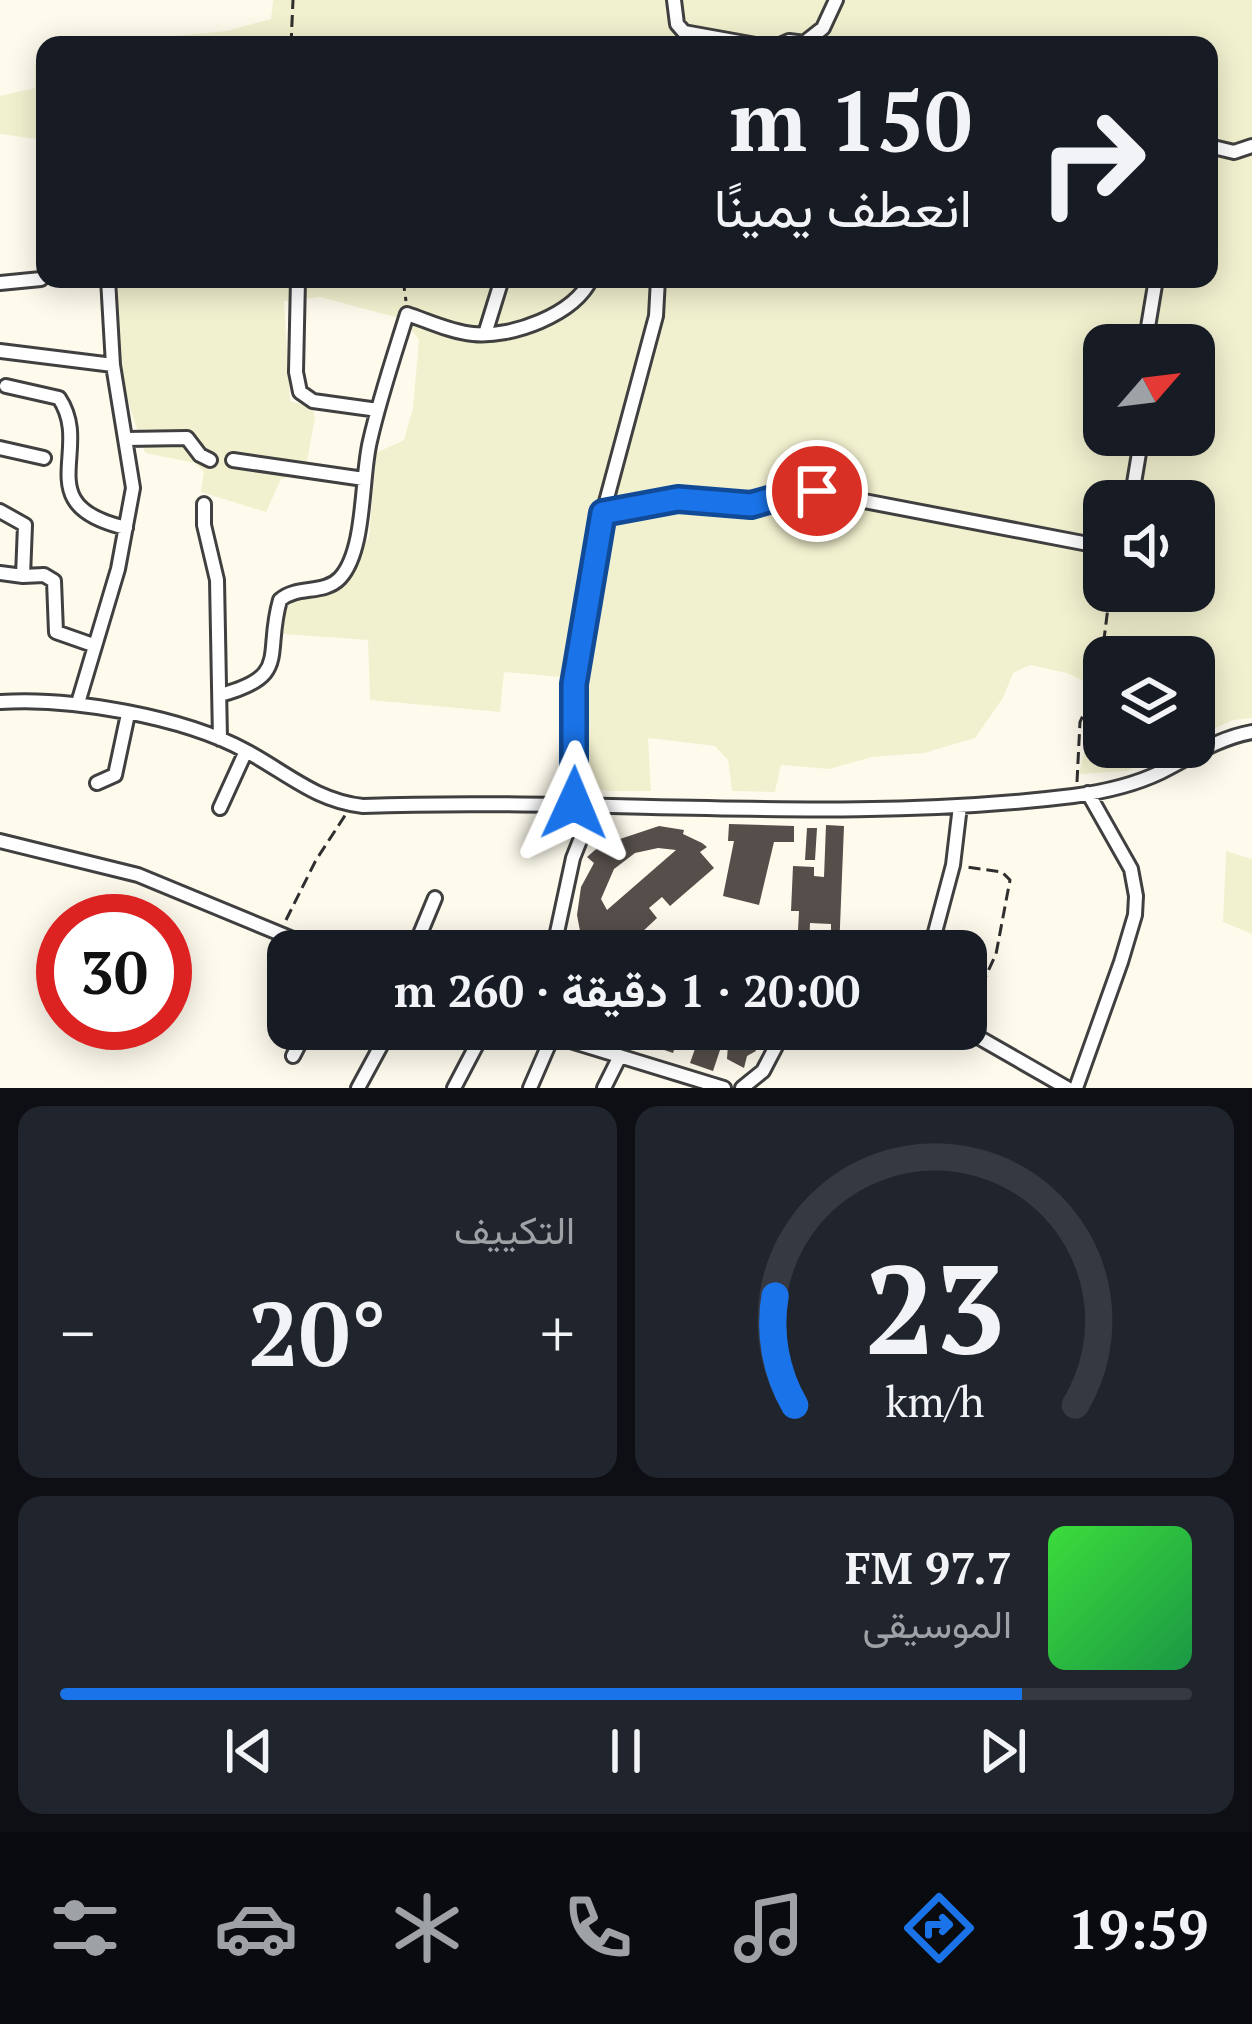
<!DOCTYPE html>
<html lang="ar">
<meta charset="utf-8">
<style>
body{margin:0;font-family:"PT Serif",Vazirmatn,serif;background:#20242c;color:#f1f3f6;direction:rtl;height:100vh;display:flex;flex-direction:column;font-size:45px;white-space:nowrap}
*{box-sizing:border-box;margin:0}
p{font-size:39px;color:#9ea1a6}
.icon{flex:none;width:66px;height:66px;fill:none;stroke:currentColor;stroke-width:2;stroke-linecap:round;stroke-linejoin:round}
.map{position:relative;height:1088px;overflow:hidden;direction:ltr}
.sheet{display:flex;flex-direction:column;gap:18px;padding:18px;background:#0d0f14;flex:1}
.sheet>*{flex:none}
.top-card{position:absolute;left:36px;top:36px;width:1182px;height:252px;border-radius:24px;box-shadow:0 6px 30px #0003;direction:rtl;background:#171b24;color:#f1f3f6;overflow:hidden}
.needle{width:78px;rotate:62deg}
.buttons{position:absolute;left:1083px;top:324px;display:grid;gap:24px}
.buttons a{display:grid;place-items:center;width:132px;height:132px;border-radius:24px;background:#171b24;box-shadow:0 6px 30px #0003;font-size:60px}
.speed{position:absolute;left:36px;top:894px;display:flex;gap:24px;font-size:60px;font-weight:700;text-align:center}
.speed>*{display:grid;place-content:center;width:156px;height:156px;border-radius:50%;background:#171b24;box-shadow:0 6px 30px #0003;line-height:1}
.speed .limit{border:18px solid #d22;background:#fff;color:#111}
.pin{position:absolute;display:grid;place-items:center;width:102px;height:102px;color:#fff;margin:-51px;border:6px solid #fff;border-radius:50%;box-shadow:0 3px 12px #0007}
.me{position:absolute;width:132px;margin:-66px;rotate:1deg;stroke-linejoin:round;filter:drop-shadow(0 0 9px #0008)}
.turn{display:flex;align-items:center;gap:42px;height:252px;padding:0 48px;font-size:54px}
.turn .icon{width:156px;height:156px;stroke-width:2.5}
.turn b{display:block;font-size:84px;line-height:102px}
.big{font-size:90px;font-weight:700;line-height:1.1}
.sheet .tile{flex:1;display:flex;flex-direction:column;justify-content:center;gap:18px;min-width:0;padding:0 42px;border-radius:24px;background:#20242c}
.sheet .dial{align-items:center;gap:0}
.dial svg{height:312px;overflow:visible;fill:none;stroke:#363941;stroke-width:7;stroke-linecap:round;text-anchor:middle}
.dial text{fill:#f1f3f6;stroke:none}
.song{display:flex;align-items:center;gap:36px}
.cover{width:144px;height:144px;border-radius:18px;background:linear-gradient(135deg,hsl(120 70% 55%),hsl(140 70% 35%))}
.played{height:12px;border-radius:6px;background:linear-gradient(90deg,#1a73e8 85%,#363941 85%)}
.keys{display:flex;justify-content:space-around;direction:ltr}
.heat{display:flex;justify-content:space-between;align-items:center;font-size:66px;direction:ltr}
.sheet .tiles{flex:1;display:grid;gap:18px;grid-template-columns:1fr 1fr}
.tile:last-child{grid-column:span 2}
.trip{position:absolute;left:267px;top:930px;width:720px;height:120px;border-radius:24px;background:#171b24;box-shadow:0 6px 30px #0003;font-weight:700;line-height:120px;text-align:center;direction:rtl}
.tabs{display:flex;height:192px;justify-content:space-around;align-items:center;background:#090b0e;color:#9ea1a6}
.tabs .icon{width:84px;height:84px}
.tabs .active{color:#1a73e8}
.tabs b{font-size:54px;color:#f1f3f6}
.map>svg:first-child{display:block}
.farmland{fill:#f2f1cf;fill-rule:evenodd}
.building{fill:#554e4a;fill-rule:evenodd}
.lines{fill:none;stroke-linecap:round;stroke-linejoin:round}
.street-casing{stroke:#404040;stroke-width:18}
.path{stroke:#2f2f2f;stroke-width:3;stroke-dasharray:12 6;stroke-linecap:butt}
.street{stroke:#fff;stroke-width:12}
.route-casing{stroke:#114b97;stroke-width:30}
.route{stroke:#1a73e8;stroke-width:21}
</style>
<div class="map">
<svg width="1252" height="1088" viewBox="0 0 1252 1088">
<rect width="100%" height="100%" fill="#fefbed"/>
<path class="farmland" d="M 273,0 L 1252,0 L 1252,718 L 1233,720 L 1194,738 L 1194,657 L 1104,657 L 1104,747 L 1178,747 L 1127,771 L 1079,774 L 1098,688 L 1067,673 L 1030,665 L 1013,673 L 1003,698 L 975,738 L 924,753 L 872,757 L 829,769 L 781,765 L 775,792 L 732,791 L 728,760 L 715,746 L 648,738 L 651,791 L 608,791 L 583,785 L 584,679 L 504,672 L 500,712 L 370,700 L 368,640 L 283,634 L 283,609 L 333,579 L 369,538 L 376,453 L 404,440 L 413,408 L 419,340 L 403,319 L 320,297 L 284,301 L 290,401 L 312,407 L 315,418 L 305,471 L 281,479 L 266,512 L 201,492 L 204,472 L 195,463 L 145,453 L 122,383 L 114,279 L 1209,279 L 1209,45 L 162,45 L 163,37 L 227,31 L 271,19 ZM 1104,345 L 1194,345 L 1194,435 L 1104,435 ZM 1104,501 L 1194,501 L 1194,591 L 1104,591 Z
M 45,62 L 45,175 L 37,139 L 0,134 L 0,96 L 35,88 L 35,64 Z
M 1226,851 L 1252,859 L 1252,934 L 1223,922 Z"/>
<path class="building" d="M 729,824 L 794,826 L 794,842 L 774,842 L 759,905 L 723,896 L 734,841 L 728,841 Z
M 826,825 L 844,826 L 839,951 L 814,951 L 815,942 L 831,942 L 831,924 L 810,923 L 809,951 L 797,951 L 799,911 L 791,911 L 793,866 L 814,867 L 814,876 L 824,877 Z
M 659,826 L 684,830 L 683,834 L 702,843 L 707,847 L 700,852 L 714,868 L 670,906 L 662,897 L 649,908 L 657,918 L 622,951 L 581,951 L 591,941 L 580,931 L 577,915 L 581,887 L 594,863 L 587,857 L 616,832 L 620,839 ZM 658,848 L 676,850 L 607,910 L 601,899 L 614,869 L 635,853 Z
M 807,828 L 817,828 L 815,860 L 805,860 Z
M 609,1029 L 639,1029 L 636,1038 Z
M 645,1029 L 681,1029 L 673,1053 L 641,1042 Z
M 702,1029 L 727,1029 L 713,1071 L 690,1063 Z
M 733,1039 L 750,1040 L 756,1051 L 747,1056 L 744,1068 L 727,1059 L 728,1044 Z"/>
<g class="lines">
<defs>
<path id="street" d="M 674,0 L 677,24 L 684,32 L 756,45
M 804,43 L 823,28 L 836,0
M 780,45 L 789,41 L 821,45
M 1209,146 L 1234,152 L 1252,146
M 298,279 L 296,372 L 300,392 L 313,401 L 378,410
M 0,283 L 41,279
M 485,334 L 502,279
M 1145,345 L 1156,279
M 0,351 L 113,365
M 6,386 L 59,398 C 94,450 27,505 126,528
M 126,439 L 187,438 L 200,455 L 210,460
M 0,448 L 44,458
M 233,460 L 364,479
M 1131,501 L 1142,435
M 204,504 L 204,525 L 217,580 L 220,739
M 0,511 L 25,525 L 23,576 L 44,575 L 54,581 L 56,632 L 93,645
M 603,513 L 656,316 L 658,279
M 0,573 L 23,576
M 220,695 C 291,676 264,656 280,600 C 297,585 324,595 340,578 C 366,550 361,477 370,441 C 380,397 394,356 407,314 C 428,321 451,332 473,334 C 511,338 574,315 591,279
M 0,702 C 71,697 184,717 246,751 C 287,773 316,801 363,806 C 600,797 837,825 1073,796 C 1103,792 1134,785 1161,772 C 1191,757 1218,738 1252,732
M 78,703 L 118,569 L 133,488 L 113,365 L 108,279
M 97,783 L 115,775 L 128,714
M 574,803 L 574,684 L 603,513 L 678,499 L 751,505 L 786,495 L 817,492 L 1104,547
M 220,808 L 246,751
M 0,841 L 138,875 L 322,951
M 413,951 L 435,898
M 553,951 L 573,858 L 594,805
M 930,951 L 953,865 L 960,806
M 531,1029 L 724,1088
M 964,1029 L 1067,1088
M 293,1056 L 307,1029
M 358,1088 L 390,1029
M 454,1088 L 485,1029
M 530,1088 L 553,1035
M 604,1088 L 620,1056
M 742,1088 L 763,1071 L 785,1029
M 1076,1088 L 1121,962 L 1135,915 L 1136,896 L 1131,869 L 1088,793"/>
</defs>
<use href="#street" class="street-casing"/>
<path class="path" d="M 291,45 L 293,0
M 403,279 L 406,301
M 1077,782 L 1080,722 L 1099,680 L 1110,591
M 286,920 L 316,860 L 346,814
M 966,1019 L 996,954 L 1010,880 L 1002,872 L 967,867"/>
<use href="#street" class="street"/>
</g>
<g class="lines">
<defs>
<path id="route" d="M 574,803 L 574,684 L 603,513 L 678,499 L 751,505 L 786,495 L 817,491"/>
</defs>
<use href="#route" class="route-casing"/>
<use href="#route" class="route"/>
</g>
</svg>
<div class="buttons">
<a><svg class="needle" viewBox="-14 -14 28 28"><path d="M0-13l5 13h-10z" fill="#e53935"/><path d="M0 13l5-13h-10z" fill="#9ea1a6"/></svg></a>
<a><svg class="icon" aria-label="sound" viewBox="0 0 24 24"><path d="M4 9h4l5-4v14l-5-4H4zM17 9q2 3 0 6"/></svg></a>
<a><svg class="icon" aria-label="layers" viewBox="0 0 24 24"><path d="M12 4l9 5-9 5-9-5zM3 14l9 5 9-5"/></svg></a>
</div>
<div class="speed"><div class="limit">30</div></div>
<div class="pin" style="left:817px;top:491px;background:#d93025"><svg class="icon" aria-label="arrive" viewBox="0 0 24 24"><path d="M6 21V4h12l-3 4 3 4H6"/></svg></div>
<svg class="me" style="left:574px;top:803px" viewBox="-20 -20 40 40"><path d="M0-17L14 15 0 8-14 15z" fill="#1a73e8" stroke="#fff" stroke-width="4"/></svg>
<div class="trip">20:00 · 1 دقيقة · 260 m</div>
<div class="top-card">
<div class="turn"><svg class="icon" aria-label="right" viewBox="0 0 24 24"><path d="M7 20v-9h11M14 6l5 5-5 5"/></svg><div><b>150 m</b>انعطف يمينًا</div></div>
</div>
</div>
<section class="sheet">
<div class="tiles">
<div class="tile dial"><svg viewBox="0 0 100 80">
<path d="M14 69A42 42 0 1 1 86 69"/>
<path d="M14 69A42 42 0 0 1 9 41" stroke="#1a73e8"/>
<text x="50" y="56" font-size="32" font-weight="700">23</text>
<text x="50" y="72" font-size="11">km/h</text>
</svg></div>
<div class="tile"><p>التكييف</p>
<div class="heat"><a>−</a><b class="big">20°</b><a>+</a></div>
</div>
<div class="tile">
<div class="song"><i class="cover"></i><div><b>97.7 FM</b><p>الموسيقى</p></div></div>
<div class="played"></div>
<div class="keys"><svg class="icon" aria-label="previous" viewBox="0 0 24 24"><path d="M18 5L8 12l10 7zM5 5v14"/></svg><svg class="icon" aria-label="pause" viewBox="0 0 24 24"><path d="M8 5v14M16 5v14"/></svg><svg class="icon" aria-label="next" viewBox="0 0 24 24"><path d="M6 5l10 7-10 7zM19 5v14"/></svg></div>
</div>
</div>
</section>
<nav class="tabs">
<b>19:59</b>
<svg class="icon active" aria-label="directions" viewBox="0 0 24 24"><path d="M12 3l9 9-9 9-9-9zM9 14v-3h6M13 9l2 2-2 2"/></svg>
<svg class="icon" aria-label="music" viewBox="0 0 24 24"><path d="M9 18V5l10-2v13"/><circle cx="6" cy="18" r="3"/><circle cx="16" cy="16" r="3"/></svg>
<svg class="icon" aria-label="phone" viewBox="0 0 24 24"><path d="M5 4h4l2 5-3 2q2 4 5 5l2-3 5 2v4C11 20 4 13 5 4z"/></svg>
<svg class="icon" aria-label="climate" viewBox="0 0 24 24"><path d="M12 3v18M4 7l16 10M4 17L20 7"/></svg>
<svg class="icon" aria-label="car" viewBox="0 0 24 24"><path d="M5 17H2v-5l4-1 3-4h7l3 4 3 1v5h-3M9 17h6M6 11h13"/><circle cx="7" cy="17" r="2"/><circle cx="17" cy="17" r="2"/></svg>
<svg class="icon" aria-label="filters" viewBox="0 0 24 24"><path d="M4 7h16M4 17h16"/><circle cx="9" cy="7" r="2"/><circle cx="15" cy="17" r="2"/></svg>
</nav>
